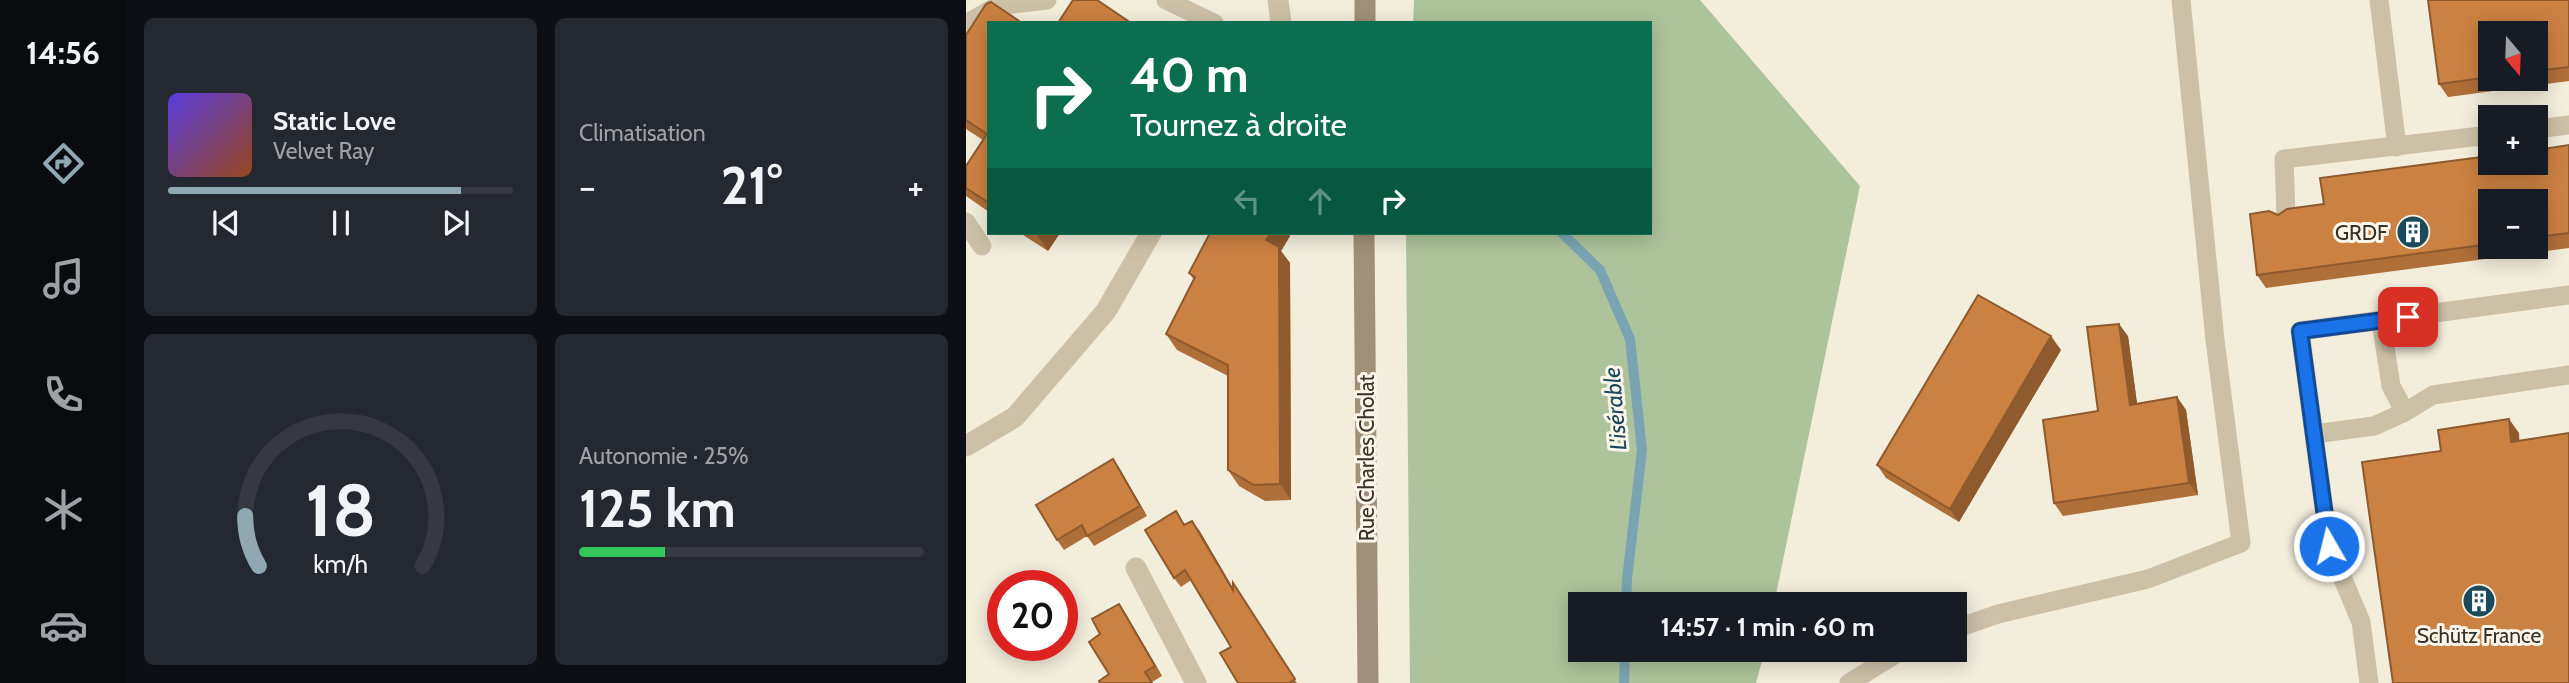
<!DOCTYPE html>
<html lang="fr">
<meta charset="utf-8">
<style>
body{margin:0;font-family:Cabin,sans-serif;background:#242831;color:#f1f3f6;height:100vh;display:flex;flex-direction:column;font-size:26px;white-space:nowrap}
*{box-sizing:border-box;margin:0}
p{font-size:23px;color:#9ea1a6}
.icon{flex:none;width:38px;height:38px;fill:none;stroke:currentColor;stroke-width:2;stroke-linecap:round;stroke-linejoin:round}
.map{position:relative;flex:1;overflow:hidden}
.details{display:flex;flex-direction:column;gap:18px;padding:18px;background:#0d0f14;width:840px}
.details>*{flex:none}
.banner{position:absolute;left:21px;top:21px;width:665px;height:214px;border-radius:0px;box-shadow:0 4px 18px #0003;background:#0b6e4f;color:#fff;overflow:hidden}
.needle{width:46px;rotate:161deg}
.tools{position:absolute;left:1512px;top:21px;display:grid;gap:14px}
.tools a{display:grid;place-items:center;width:70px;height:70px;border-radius:0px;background:#171b24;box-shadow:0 4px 18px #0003;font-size:35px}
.speed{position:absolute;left:21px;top:570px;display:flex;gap:14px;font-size:35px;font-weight:700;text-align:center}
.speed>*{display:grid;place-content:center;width:91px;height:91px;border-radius:50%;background:#171b24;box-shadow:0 4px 18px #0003;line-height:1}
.speed .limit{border:10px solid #d22;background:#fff;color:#111}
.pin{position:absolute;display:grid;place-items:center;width:60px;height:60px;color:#fff;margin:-30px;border-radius:14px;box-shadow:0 4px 10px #0006}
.me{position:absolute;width:77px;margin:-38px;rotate:352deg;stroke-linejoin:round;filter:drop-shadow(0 0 5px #0008)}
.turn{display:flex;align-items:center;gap:24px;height:147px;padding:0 28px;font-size:32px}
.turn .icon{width:91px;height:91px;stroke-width:2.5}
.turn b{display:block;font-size:49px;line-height:60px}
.lanes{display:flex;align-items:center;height:66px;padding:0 28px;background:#0003;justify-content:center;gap:35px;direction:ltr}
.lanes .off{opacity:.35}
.big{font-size:52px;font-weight:700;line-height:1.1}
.details .tile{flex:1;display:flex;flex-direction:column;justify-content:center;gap:10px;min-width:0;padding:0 24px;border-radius:10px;background:#242831}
.details .dial{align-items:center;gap:0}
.dial svg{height:182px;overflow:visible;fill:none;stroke:#363941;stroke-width:7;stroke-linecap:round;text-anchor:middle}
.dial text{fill:#f1f3f6;stroke:none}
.song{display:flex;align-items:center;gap:21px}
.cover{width:84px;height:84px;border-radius:10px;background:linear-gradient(135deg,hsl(250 70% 55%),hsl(20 70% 35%))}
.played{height:7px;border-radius:4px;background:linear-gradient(90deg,#91a7b1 85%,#363941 85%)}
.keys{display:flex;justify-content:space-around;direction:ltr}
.heat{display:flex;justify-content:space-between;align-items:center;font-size:38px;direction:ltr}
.charge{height:10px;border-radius:5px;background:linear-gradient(90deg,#34c759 25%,#363941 0)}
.details .tiles{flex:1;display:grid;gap:18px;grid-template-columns:repeat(2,1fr)}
.trip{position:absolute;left:602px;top:592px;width:399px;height:70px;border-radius:0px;background:#171b24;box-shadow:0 4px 18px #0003;font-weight:700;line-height:70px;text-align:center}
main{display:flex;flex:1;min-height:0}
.dock{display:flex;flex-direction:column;width:126px;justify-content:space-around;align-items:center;background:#090b0e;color:#9ea1a6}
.dock .icon{width:49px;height:49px}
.dock .selected{color:#91a7b1}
.dock b{font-size:32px;color:#f1f3f6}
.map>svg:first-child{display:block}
.green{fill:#adc39b}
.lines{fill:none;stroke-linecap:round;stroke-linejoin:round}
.stream{stroke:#7aa4b2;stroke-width:10}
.lane{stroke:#ccc0a7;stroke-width:19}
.street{stroke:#ccc0a7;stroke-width:21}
.secondary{stroke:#a08f79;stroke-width:21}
.wall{fill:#af6f39;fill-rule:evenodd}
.shaded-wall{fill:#8e5a2e}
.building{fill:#cb8142;stroke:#8e5a2e;stroke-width:2}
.route-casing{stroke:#114b97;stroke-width:18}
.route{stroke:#1a73e8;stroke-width:12}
.labels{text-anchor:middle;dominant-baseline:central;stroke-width:6;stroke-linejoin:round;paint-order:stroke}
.poi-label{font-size:21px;fill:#383128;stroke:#fbf6e9;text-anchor:end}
.street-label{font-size:21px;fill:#383128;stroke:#fbf6e9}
.water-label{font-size:23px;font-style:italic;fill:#1b4a5c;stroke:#fbf6e9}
</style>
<main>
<nav class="dock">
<b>14:56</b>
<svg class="icon selected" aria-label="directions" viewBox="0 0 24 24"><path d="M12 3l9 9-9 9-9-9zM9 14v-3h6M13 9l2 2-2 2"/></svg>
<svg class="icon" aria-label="music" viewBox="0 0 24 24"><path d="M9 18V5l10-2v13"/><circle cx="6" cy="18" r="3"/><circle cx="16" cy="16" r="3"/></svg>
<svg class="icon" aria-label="phone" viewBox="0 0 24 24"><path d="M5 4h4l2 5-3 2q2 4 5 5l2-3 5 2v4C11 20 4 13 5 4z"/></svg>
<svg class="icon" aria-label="climate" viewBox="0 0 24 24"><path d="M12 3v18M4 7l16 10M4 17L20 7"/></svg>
<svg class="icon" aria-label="car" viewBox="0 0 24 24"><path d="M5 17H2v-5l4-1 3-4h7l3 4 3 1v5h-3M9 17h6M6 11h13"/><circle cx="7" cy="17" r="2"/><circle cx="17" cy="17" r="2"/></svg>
</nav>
<section class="details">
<div class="tiles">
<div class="tile">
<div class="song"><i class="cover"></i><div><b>Static Love</b><p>Velvet Ray</p></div></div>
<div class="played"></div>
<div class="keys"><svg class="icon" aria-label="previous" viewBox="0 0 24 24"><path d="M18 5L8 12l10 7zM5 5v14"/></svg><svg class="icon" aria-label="pause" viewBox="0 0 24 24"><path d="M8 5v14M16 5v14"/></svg><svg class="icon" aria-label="next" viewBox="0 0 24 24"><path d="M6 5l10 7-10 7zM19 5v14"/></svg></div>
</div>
<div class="tile"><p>Climatisation</p>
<div class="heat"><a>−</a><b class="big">21°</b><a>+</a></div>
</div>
<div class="tile dial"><svg viewBox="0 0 100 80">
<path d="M14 69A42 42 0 1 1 86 69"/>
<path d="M14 69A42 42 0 0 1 8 47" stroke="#91a7b1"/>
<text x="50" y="56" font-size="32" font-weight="700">18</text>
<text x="50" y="72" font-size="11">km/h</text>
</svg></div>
<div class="tile"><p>Autonomie · 25%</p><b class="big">125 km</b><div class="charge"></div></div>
</div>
</section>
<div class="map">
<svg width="1603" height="683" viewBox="0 0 1603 683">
<rect width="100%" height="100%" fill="#f3eddc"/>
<path class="green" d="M 448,0 L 734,0 L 894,186 L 808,604 L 614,604 L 614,649 L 799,649 L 790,683 L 444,683 L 440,233 L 684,233 L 684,23 L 447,23 Z"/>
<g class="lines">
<path class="stream" d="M 596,233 L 634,270 L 664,339 L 676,450 L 661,579 L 660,604
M 658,683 L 659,649"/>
<path class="lane" d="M 200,0 L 248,23
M 1413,0 L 1431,147
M 0,24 L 31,6 L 81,0
M 1570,129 L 1603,125
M 1320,216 L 1318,159 L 1524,135
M 0,222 L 16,246
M 1415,321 L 1425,386 L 1439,412 L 1467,395 L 1603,375
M 1348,434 L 1408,426 L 1439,412
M 989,629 L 1032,614 L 1182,579 L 1275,543 L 1249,340 L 1215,0
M 883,683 L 938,649
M 1403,683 L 1395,622 L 1363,546 L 1334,331 L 1603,295"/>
<path class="street" d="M 312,0 L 315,23
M 0,446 L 49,417 L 140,311 L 185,233
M 170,568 L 230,683"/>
<path class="secondary" d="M 399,23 L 399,0
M 398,233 L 402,683"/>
</g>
<path class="wall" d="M 1462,0 L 1603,0 L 1603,81 L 1482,97 L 1473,84 ZM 1524,33 L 1570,33 L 1570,79 L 1524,79 Z
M 23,23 L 23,212 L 0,196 L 0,166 L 17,140 L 0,129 L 0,35 Z
M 1603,145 L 1603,248 L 1300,288 L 1291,275 L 1312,215 ZM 1524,201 L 1570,201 L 1570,247 L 1524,247 Z
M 54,233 L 94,233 L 82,251 Z
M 244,233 L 324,233 L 324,236 L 315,251 L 324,263 L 325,500 L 299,501 L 273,486 L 262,470 L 262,376 L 211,350 L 200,334 L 228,280 L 223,273 Z
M 1162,336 L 1171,404 L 1211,397 L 1220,410 L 1232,495 L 1097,516 L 1088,503 L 1132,411 Z
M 1095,350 L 993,522 L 920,478 L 911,465 Z
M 147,459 L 181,516 L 128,546 L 121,536 L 98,550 L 91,540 Z
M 233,530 L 267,589 L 331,683 L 272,683 L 265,647 L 225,580 L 215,587 L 208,578 Z
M 153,604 L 196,676 L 186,682 L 143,674 Z"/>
<path class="shaded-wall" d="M 73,233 L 94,233 L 82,251 L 71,235 Z
M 305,233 L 324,233 L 324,236 L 315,251 L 324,263 L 325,500 L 314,484 L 300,240 Z
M 1153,324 L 1162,336 L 1173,418 L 1164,405 Z
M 1085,336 L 1095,350 L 993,522 L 984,509 Z
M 1211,397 L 1220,410 L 1232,495 L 1223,483 Z
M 1543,419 L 1553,433 L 1554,455 L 1545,442 Z
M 147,459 L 154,469 L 181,516 L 174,506 Z
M 226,521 L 233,530 L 274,600 L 267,590 Z
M 153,604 L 160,614 L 196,676 L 189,666 Z"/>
<path class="building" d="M 107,0 L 131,0 L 165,23 L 92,23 Z
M 1462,0 L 1603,0 L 1603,67 L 1570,71 L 1570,33 L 1524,33 L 1524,77 L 1473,84 Z
M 25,2 L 56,23 L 23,23 L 23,203 L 0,188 L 0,166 L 21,134 L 0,120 L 0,35 L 20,4 Z
M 1603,145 L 1603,233 L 1570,237 L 1570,201 L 1524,201 L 1524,244 L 1291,275 L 1284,214 L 1303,211 L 1312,215 L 1321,209 L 1358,204 L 1354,178 L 1524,156 L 1524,163 L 1570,163 L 1570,150 Z
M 244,233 L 305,233 L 300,240 L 313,247 L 314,484 L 288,485 L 262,470 L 262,365 L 200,334 L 229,277 L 223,273 Z
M 1012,295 L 1085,336 L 984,509 L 911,465 Z
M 1153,324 L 1164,405 L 1211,397 L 1223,483 L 1088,503 L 1077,420 L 1132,411 L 1121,327 Z
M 1543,419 L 1545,442 L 1603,433 L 1603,683 L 1427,683 L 1396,462 L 1475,451 L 1472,430 Z
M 147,459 L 174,506 L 121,536 L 116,525 L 91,540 L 70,505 Z
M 210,511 L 218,525 L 226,521 L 267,590 L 267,583 L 329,679 L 323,683 L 272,683 L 254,653 L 265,647 L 219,570 L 208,578 L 179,530 Z
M 153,604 L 189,666 L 179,672 L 186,683 L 134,683 L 133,681 L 143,674 L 123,642 L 134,634 L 126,619 Z"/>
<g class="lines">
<defs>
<path id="route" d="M 1363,546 L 1334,331 L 1442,317"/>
</defs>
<use href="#route" class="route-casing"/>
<use href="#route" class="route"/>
</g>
<defs>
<symbol id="building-disc" viewBox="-11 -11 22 22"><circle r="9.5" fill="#1b4a5c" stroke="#fbf6e9"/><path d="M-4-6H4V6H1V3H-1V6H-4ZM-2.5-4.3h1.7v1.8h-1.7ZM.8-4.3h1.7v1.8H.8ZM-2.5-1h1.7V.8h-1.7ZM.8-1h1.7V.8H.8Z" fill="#fff"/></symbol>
</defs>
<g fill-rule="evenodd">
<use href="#building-disc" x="1428" y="213" width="38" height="38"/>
<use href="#building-disc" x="1494" y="582" width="38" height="38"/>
</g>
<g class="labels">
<g class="poi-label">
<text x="1422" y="232">GRDF</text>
<text x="1513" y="635" text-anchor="middle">Schütz France</text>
</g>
<g class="street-label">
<text transform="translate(400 458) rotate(-90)">Rue Charles Cholat</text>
</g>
<g class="water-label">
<text transform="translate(649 409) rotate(-95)">L'isérable</text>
</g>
</g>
</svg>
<div class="tools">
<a><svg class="needle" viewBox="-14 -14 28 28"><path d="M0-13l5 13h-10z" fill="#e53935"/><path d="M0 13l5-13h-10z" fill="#9ea1a6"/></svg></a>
<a>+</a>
<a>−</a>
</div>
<div class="speed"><div class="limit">20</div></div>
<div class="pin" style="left:1442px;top:317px;background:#d93025"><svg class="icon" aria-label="arrive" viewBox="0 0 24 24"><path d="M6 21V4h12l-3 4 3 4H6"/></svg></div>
<svg class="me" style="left:1363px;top:546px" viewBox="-20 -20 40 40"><circle r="17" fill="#1a73e8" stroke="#fff" stroke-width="3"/><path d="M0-11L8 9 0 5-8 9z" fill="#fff"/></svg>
<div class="trip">14:57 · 1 min · 60 m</div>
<div class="banner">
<div class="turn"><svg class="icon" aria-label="right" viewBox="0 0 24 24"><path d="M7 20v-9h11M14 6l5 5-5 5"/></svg><div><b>40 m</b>Tournez à droite</div></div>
<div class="lanes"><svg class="icon off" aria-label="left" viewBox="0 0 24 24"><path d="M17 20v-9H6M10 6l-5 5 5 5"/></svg><svg class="icon off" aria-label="ahead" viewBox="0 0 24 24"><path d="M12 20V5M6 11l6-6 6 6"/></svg><svg class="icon" aria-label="right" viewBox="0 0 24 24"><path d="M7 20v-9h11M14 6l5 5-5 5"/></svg></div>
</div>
</div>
</main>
